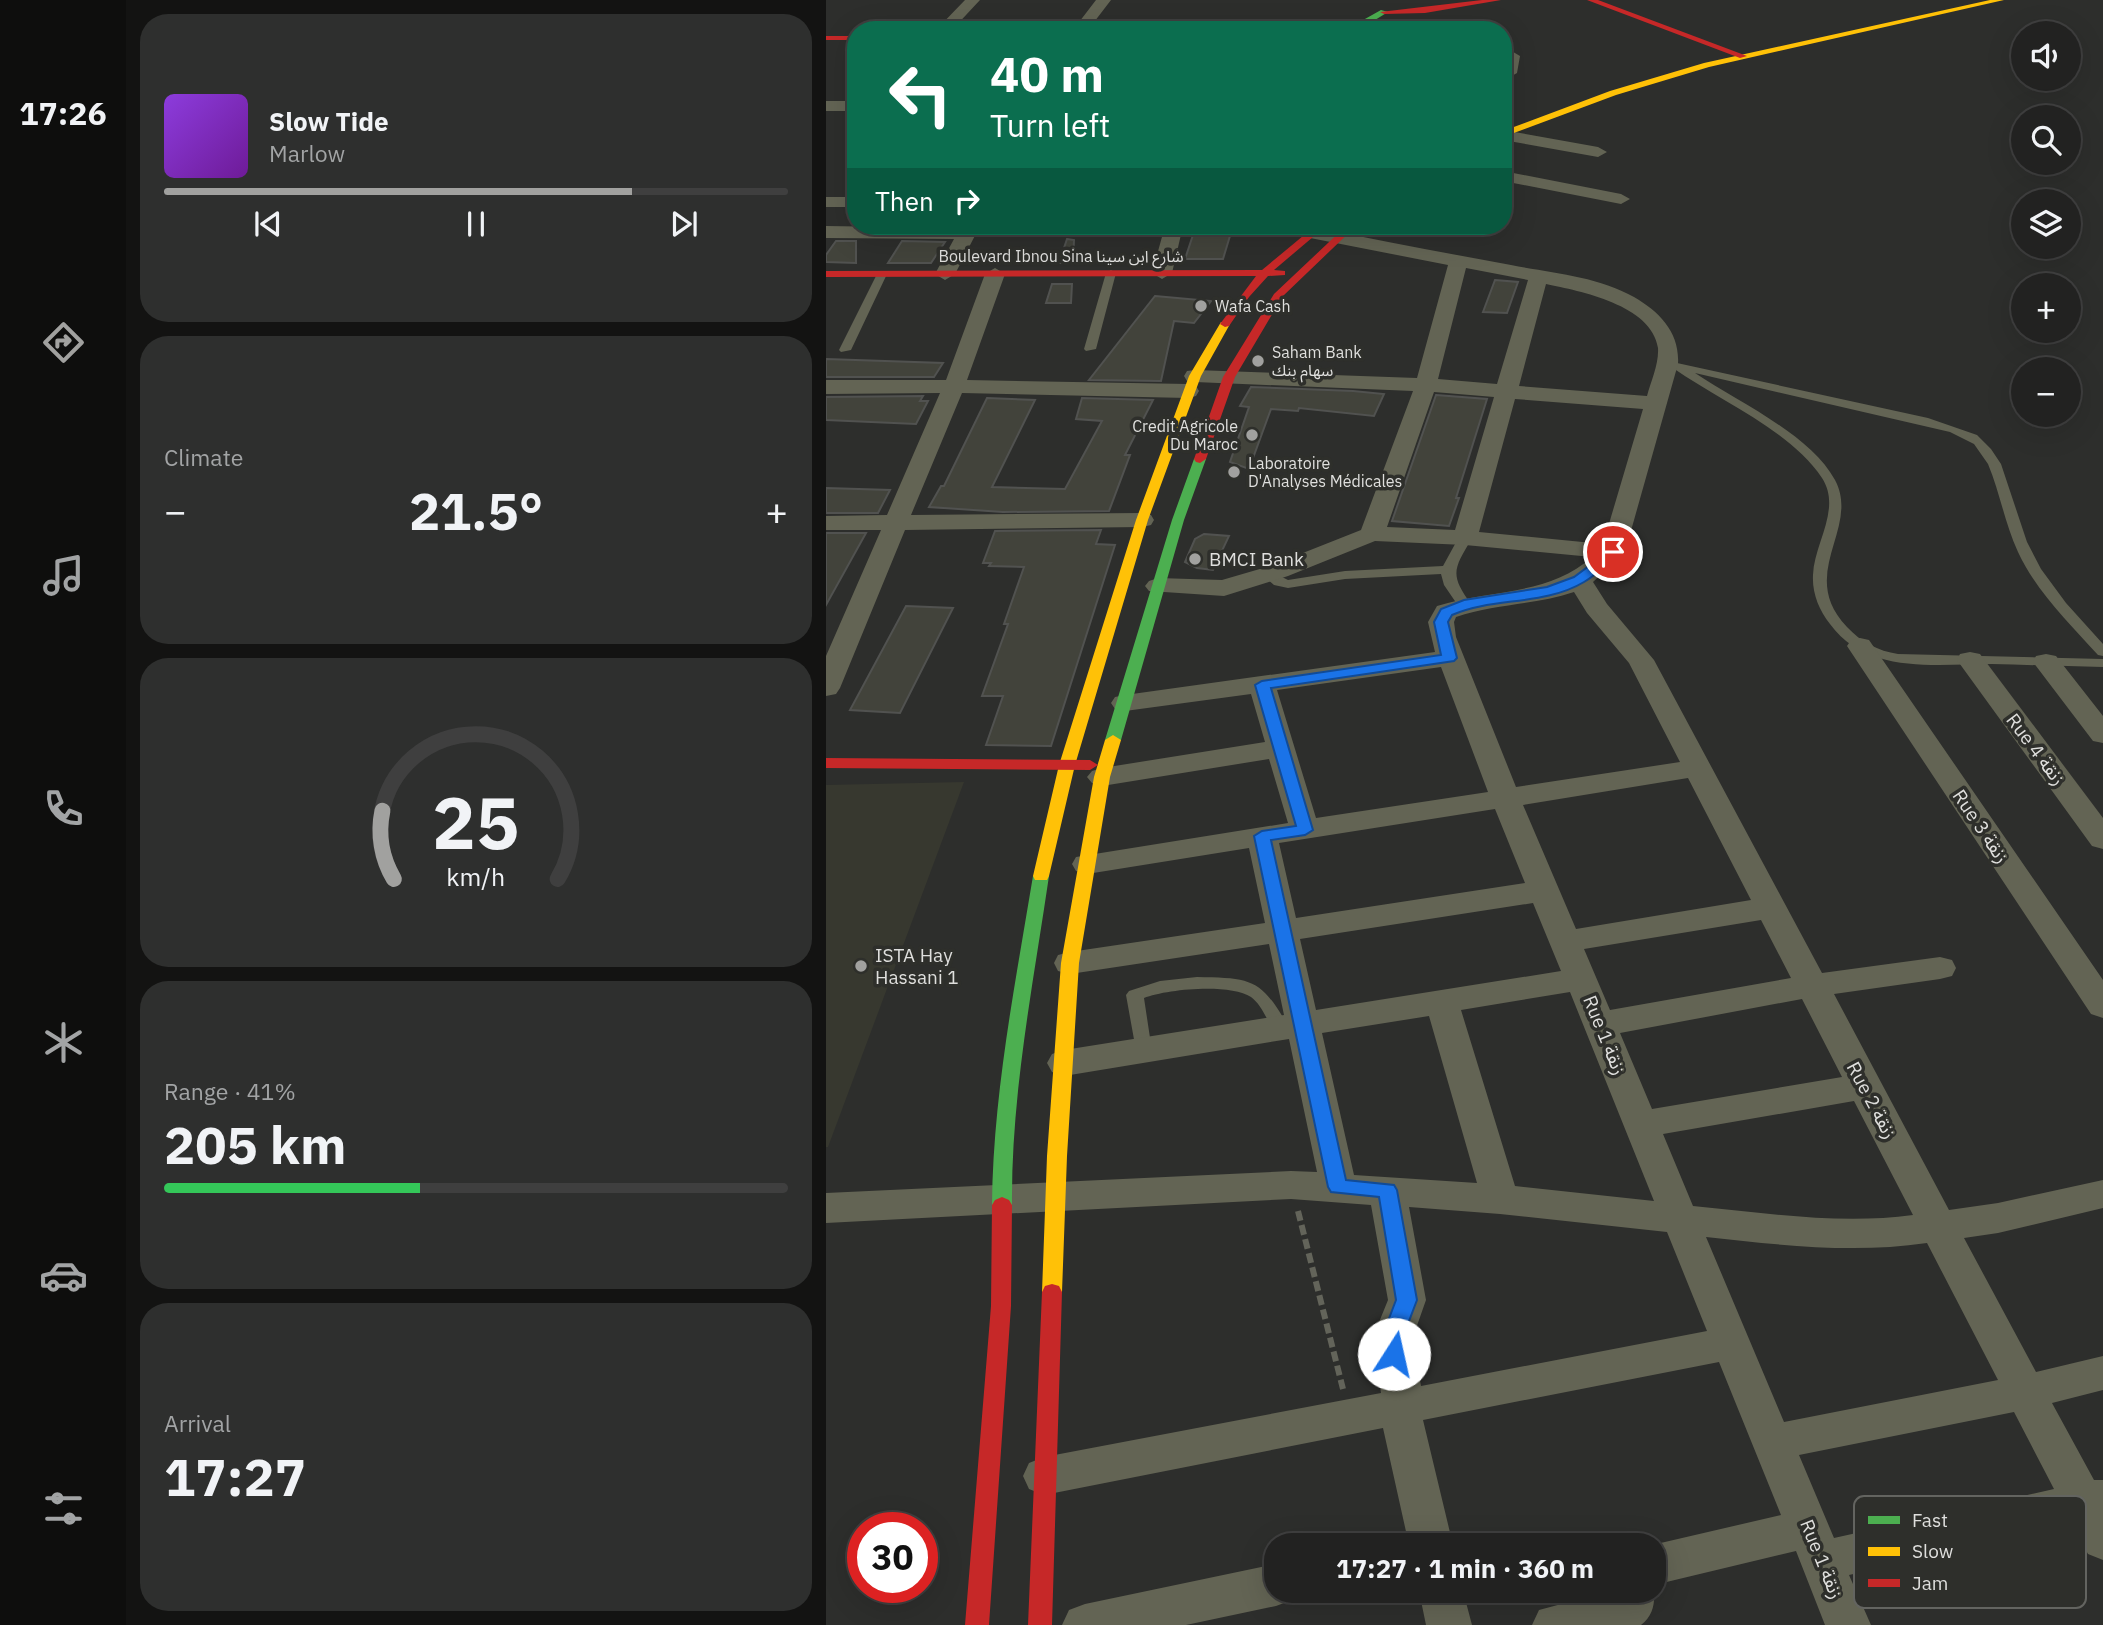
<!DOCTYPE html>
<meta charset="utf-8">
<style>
body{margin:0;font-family:"IBM Plex Sans","Noto Sans Arabic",sans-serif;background:#2e2f2e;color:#f1f3f6;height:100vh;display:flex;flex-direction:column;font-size:26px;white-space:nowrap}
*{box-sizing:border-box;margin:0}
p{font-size:23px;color:#a2a4a5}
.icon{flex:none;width:38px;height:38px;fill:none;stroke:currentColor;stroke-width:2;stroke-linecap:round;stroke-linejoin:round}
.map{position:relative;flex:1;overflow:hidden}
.drawer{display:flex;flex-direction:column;gap:14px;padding:14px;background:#131312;width:700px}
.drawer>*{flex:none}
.banner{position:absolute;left:21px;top:21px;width:665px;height:214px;border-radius:28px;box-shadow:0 7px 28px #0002,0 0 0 2px #3f3f3f;background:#0b6e4f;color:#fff;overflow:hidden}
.controls{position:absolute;left:1185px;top:21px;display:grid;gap:14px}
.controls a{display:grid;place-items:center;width:70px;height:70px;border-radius:50%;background:#222221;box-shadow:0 7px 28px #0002,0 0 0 2px #3f3f3f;font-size:35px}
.speed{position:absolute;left:21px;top:1512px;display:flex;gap:14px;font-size:35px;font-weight:700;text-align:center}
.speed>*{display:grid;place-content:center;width:91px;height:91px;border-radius:50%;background:#222221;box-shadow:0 7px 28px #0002,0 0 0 2px #3f3f3f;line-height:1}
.speed .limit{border:10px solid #d22;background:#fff;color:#111}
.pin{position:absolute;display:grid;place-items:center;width:60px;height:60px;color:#fff;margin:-30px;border:4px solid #fff;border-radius:50%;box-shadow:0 2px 7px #0007}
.me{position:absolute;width:77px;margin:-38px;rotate:10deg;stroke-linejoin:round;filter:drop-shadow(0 0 5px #0008)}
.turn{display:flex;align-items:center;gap:24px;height:147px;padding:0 28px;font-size:32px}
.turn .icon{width:91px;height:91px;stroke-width:2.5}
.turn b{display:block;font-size:49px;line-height:60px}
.then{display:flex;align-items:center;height:66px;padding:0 28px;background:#0003;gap:14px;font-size:26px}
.big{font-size:52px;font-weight:700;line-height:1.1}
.drawer .card{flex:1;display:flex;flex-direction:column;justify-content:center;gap:10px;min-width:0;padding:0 24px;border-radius:28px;background:#2e2f2e}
.drawer .dial{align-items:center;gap:0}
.dial svg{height:182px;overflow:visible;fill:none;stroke:#3f3f3f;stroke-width:7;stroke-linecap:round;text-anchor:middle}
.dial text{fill:#f1f3f6;stroke:none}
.song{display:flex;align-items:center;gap:21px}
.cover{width:84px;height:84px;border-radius:10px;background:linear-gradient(135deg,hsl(270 70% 55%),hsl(280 70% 35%))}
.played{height:7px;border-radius:4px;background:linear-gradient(90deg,#a1a19f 75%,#3f3f3f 75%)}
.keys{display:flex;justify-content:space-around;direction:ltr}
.heat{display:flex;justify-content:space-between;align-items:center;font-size:38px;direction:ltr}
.charge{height:10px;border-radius:5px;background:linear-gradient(90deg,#34c759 41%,#3f3f3f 0)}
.trip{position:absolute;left:438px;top:1533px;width:402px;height:70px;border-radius:28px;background:#222221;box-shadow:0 7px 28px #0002,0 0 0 2px #3f3f3f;font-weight:700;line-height:70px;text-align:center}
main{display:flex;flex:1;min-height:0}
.tabs{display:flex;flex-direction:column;width:126px;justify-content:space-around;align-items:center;background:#0e0e0d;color:#a2a4a5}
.tabs .icon{width:49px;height:49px}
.tabs .selected{color:#a1a19f}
.tabs b{font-size:32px;color:#f1f3f6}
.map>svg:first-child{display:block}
.built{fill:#37382f}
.building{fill:#42433b;stroke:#515250;stroke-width:2}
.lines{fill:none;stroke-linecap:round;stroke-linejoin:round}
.path{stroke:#63645a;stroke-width:6;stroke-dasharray:10 4.5;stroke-linecap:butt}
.lane{fill:#636454;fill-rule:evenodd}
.street{fill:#636454;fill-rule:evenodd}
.fast{fill:#4caf50;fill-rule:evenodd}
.slow{fill:#ffc107;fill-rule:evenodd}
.jam{fill:#c62828;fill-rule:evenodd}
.route{fill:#1a73e8;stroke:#114b97;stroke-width:2}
.poi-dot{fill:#a1a19f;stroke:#2e2f2b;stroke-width:2.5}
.labels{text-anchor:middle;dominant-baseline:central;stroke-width:7;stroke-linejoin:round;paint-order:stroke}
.far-street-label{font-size:16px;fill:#dfdfdd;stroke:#2e2f2b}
.far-poi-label{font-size:16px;fill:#dfdfdd;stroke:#2e2f2b;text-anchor:start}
.poi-label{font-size:19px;fill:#dfdfdd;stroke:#2e2f2b;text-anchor:start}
.street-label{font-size:19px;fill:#dfdfdd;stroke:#2e2f2b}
.key{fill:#2e2f2b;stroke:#636460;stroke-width:2}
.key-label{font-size:19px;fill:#dfdfdd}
</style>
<main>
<nav class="tabs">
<b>17:26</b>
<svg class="icon selected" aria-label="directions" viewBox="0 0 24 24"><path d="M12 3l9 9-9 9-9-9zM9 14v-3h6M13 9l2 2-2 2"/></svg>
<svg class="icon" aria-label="music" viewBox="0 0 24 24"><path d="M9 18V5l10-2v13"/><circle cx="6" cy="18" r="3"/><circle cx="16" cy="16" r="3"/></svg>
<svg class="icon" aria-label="phone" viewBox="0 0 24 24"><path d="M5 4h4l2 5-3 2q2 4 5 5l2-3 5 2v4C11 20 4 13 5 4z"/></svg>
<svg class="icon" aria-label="climate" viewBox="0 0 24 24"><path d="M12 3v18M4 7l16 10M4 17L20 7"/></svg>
<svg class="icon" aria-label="car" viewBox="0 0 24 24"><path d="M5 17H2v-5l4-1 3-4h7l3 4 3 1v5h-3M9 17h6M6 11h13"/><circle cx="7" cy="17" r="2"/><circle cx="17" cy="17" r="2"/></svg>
<svg class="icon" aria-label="filters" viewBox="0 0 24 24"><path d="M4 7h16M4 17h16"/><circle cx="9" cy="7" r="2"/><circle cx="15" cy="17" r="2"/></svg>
</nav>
<section class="drawer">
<div class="card">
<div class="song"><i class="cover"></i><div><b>Slow Tide</b><p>Marlow</p></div></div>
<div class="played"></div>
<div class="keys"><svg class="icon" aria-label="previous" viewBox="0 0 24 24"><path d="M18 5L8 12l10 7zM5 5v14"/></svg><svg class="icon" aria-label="pause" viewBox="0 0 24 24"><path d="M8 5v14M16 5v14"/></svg><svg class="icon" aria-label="next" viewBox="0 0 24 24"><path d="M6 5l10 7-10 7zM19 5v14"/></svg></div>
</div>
<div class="card"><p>Climate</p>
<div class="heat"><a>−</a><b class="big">21.5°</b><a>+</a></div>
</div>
<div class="card dial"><svg viewBox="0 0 100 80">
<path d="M14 69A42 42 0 1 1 86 69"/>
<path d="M14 69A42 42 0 0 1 9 39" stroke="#a1a19f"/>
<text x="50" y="56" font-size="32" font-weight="700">25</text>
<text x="50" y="72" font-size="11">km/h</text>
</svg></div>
<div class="card"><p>Range · 41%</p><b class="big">205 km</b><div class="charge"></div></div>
<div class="card"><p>Arrival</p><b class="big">17:27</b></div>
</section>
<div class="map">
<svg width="1277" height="1625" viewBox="0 0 1277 1625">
<rect width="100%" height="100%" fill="#2d2e2c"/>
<path class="built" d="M 138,782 L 2,1147 L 0,1147 L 0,785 Z"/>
<path class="building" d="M 370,226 L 407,226 L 397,259 L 359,259 Z
M 241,239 L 248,240 L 247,263 L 233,263 Z
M 10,241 L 30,241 L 30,263 L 0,262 L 0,255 Z
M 76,241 L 119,242 L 105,263 L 62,263 Z
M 669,280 L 692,282 L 681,313 L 657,312 Z
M 226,284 L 246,284 L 245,303 L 220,303 Z
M 329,296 L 385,301 L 368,323 L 348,321 L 335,381 L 263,380 Z
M 0,359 L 117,363 L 108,377 L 0,377 Z
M 425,387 L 527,391 L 558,394 L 548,416 L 473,408 L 472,411 L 445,409 L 423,469 L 404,462 L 423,407 L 414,406 Z
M 610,395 L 661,399 L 630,498 L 633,498 L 623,526 L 566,521 Z
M 97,396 L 94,401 L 102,401 L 90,424 L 0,420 L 0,397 Z
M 161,398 L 209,400 L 166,487 L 239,489 L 276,421 L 250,419 L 256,398 L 327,400 L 299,455 L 304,455 L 283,511 L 177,512 L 103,507 L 115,486 L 118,486 Z
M 0,488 L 64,490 L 52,513 L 0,513 Z
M 275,530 L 270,544 L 289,545 L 225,746 L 160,745 L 177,696 L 156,696 L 182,624 L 178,624 L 198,567 L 163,566 L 165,563 L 157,563 L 169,531 Z
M 0,533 L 40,533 L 0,605 Z
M 378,534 L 403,536 L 387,570 L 371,568 L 359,562 L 369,539 Z
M 80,606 L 127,608 L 74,713 L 24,710 Z"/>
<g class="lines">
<path class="path" d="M 472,1211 L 517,1389"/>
<path class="lane" d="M 677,46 L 694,56 L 691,73 L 677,81 L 677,75 L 683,72 L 686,57 L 677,52 Z
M 285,270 L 290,273 L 270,349 L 260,351 L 258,349 L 280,273 Z
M 52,272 L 61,274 L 25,350 L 15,352 L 13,350 Z
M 851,363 L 1102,418 L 1151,435 L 1165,449 L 1175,464 L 1201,542 L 1215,569 L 1240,603 L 1277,644 L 1277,656 L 1272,655 C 1243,623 1210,591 1192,552 C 1179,524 1174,493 1162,464 L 1148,444 L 1124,432 L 869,373 C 912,402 984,434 1009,480 C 1035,529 970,573 1021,627 C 1035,642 1052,651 1072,654 L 1277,659 L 1277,667 C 1240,666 1203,665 1166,664 C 1110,664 1041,675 1004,624 C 993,610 986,593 987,575 C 988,543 1016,509 996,478 C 964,430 894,401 847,368 L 845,366 Z
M 639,534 L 646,538 C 628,569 623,574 645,604 L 638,608 L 633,607 L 618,585 L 615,574 L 519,579 L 462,588 L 448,585 L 435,574 L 442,570 L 462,580 L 519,571 L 617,566 L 634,535 Z
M 371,977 C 428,978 435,979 464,1029 L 461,1034 L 449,1034 C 442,1022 436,1005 425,997 C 404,983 340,989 318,998 L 326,1051 L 323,1056 L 311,1056 L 300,995 L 303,991 L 334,981 Z"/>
<path class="street" d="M 139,0 L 154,0 L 126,30 L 110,30 Z
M 270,0 L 285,0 L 262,30 L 247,30 Z
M 0,101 L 30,101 L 30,111 L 0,111 Z
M 677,130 L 772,147 L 781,152 L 772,157 L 677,140 Z
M 677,171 L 795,194 L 804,199 L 795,204 L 677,181 Z
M 0,197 L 30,197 L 30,207 L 0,207 Z
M 0,226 L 134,228 L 136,226 L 154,226 L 129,274 L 119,280 L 109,274 L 128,239 L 0,238 Z
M 339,226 L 357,226 L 346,273 L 336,279 L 326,273 Z
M 486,227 C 552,240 619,253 685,265 C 726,273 771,276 808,297 C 834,312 854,333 852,364 L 799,552 L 767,582 L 781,604 L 828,660 L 996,973 L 1114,957 L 1126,960 L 1130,968 L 1126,976 L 1114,979 L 1008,994 L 1123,1210 L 1172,1203 L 1277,1180 L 1277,1208 L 1172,1233 L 1138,1238 L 1210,1372 L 1277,1356 L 1277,1390 L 1226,1403 L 1268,1480 L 1277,1480 L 1277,1560 L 1262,1554 L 1246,1524 L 1023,1575 L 1045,1625 L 999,1625 L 970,1551 L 828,1585 L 826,1545 L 955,1515 L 893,1362 L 597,1420 L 627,1545 L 583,1545 L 557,1428 L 218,1495 L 203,1489 L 197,1476 L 203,1463 L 218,1457 L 555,1393 L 547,1337 L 562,1300 L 545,1205 L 465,1199 L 0,1223 L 0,1193 L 465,1171 L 491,1172 L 463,1039 L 238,1076 L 226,1072 L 221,1063 L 226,1054 L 238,1050 L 458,1015 L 443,944 L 244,974 L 232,971 L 228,963 L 232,955 L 244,952 L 439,923 L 423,848 L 261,874 L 250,871 L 246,864 L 250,857 L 462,823 L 443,759 L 276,786 L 266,783 L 261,777 L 266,771 L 276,768 L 439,742 L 425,694 L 299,711 L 289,709 L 285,703 L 289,697 L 299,695 L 609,652 L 602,622 L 611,606 C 664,589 723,596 766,557 L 639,545 L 549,541 L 462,576 L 398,596 L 323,591 L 319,586 L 323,581 L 332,578 L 396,580 L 444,566 L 535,530 L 587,391 L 369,382 L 361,381 L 358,376 L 361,371 L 369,370 L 591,378 L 622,265 L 479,237 L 477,233 ZM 640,268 L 702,280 L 671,384 L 612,379 ZM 720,284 C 754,291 826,305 832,348 C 833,364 825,381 821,396 L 693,386 ZM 608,392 L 668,397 L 629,530 L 561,527 ZM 689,399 L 817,409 L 777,544 L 653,532 ZM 748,592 L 761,613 L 803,663 L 854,762 L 690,787 L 630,637 L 628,622 L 630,617 C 669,604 709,605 748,592 ZM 615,667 L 662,792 L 490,818 L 451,690 ZM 862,778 L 925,900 L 750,929 L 697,805 ZM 669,809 L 699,883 L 470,918 L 453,843 ZM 707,903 L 735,971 L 490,1010 L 474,939 ZM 935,920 L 965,978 L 784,1010 L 758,949 ZM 744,992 L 828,1201 L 689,1186 L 635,1010 ZM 976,999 L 1016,1077 L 826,1109 L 794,1033 ZM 603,1016 L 651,1183 L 528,1175 L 496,1033 ZM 1028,1101 L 1087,1215 C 1014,1225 940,1213 867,1206 L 837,1134 ZM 583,1207 L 674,1214 L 841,1232 L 881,1331 L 595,1386 L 587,1337 L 600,1300 ZM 880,1237 C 954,1245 1027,1254 1101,1243 L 1172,1380 L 958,1422 ZM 1188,1412 L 1228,1489 L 1008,1538 L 973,1455 Z
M 169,268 L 179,274 L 141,380 L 362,384 L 370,386 L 373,391 L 370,396 L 362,398 L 136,393 L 85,515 L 316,513 L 325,515 L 328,520 L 325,525 L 316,527 L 79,530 L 14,688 L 10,694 L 0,696 L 0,656 L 55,530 L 0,530 L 0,516 L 61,515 L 114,393 L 0,394 L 0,380 L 120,380 L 159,274 Z
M 1034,638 L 1043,640 L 1277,980 L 1277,1018 L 1265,1014 L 1021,646 L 1025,640 Z
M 1144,652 L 1154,654 L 1277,818 L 1277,849 L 1266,846 L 1131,660 L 1134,654 Z
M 1220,654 L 1230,656 L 1277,716 L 1277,743 L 1267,741 L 1207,662 L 1210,656 Z
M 450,1564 L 450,1591 L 470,1591 L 466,1600 L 450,1606 L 360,1625 L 236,1625 L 243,1610 L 259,1604 Z
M 828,1590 C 829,1604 827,1616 815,1625 L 706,1625 L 713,1610 L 784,1591 Z
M 593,1591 L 637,1591 L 646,1625 L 600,1625 Z"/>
<path class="fast" d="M 555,10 L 562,12 L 536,28 L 512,30 L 530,24 Z
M 374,455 L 380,459 L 358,520 L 295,740 L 287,745 L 282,743 L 279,740 L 346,520 L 368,459 Z
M 215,871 L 223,876 C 207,985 185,1095 186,1205 L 183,1210 L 176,1213 L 169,1210 L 166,1205 C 167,1095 189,985 207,876 Z"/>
<path class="slow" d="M 1164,0 L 1178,0 L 883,67 L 790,95 L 677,137 L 677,131 L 784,91 L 878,63 Z
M 395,322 L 404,324 L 375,376 L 322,520 L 249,765 L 223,876 L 221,880 L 209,880 L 207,876 L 233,765 L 310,520 L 363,376 Z
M 287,735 L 295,740 L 284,777 L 253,963 L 241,1156 L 236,1292 L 233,1298 L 226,1300 L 219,1298 L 216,1292 L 221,1156 L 235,963 L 268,777 L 279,740 Z"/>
<path class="jam" d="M 656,0 L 675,0 L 599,13 L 558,14 L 554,12 Z
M 761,0 L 772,0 L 921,56 L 914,58 Z
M 0,36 L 30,36 L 30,40 L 0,40 Z
M 489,226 L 500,226 L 448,270 L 459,271 L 459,275 L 442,276 L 423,297 L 403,326 L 399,327 L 394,324 L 430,276 L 0,277 L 0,271 L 436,270 Z
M 520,226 L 530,226 L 457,296 L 409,377 L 380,459 L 374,463 L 370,462 L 368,459 L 397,377 L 448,294 Z
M 0,758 L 264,760 L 272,765 L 264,770 L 0,768 Z
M 176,1197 L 183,1200 L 186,1205 L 185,1306 L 163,1625 L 139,1625 L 165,1306 L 166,1205 L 169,1200 Z
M 226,1284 L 233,1286 L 236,1292 L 226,1625 L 202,1625 L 216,1292 L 219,1286 Z"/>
</g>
<path class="route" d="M 787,548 L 792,549 L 792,555 C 781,564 770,575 758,582 C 718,606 667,597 626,615 L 622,622 L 631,658 L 628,661 L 445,688 L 487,830 L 479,835 L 445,840 L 520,1180 L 568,1185 L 571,1190 L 591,1300 L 577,1337 L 579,1354 L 576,1361 L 568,1363 L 561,1361 L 556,1337 L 570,1300 L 553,1197 L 505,1192 L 502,1187 L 428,836 L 436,831 L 470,826 L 429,685 L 436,681 L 615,655 L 608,622 L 615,609 L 638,600 L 721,587 L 748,577 Z"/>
<g class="poi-dot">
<circle cx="375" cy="306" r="7"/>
<circle cx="432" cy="361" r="7"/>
<circle cx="426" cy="435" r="7"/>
<circle cx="408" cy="472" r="7"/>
<circle cx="369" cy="559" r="7"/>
<circle cx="35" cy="966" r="7"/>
</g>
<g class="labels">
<g class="far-street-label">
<text x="235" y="256">Boulevard Ibnou Sina شارع ابن سينا</text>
</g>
<g class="far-poi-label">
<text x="389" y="306">Wafa Cash</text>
<text x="446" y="352">Saham Bank<tspan x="446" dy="18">سهام بنك</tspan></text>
<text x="412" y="426" text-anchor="end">Credit Agricole<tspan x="412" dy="18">Du Maroc</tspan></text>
<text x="422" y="463">Laboratoire<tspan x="422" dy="18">D'Analyses Médicales</tspan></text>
</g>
<g class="poi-label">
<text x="383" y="559">BMCI Bank</text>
<text x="49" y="955">ISTA Hay<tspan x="49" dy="22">Hassani 1</tspan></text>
</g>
<g class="street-label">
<text transform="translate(1210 749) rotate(53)">Rue 4 زنقة</text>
<text transform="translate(1155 826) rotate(56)">Rue 3 زنقة</text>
<text transform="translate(779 1035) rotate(68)">Rue 1 زنقة</text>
<text transform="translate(1046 1100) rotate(62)">Rue 2 زنقة</text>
<text transform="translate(996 1559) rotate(68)">Rue 1 زنقة</text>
</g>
</g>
<rect x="1028" y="1496" width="232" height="112" rx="10" class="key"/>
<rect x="1042" y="1516" width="32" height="8" fill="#4caf50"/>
<rect x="1042" y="1547" width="32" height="9" fill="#ffc107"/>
<rect x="1042" y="1579" width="32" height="8" fill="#c62828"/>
<g class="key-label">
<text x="1086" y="1527">Fast</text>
<text x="1086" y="1558">Slow</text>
<text x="1086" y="1590">Jam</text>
</g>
</svg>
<div class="controls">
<a><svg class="icon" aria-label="sound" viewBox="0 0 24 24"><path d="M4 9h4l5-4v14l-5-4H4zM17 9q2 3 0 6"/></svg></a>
<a><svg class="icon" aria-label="search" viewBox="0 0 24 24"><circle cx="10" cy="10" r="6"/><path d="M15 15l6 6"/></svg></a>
<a><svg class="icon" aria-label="layers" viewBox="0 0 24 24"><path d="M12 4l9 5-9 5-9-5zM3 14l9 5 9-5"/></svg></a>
<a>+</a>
<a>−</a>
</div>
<div class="speed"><div class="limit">30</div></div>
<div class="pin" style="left:787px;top:552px;background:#d93025"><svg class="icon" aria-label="arrive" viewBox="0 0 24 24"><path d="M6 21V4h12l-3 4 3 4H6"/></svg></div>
<svg class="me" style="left:568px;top:1354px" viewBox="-20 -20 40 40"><circle r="19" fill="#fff"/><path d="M0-13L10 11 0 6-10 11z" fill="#1a73e8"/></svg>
<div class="trip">17:27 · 1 min · 360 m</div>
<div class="banner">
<div class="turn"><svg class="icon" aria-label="left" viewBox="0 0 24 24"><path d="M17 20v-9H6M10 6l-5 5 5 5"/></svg><div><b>40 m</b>Turn left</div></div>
<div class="then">Then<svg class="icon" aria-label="right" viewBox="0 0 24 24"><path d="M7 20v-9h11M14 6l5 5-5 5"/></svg></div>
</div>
</div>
</main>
